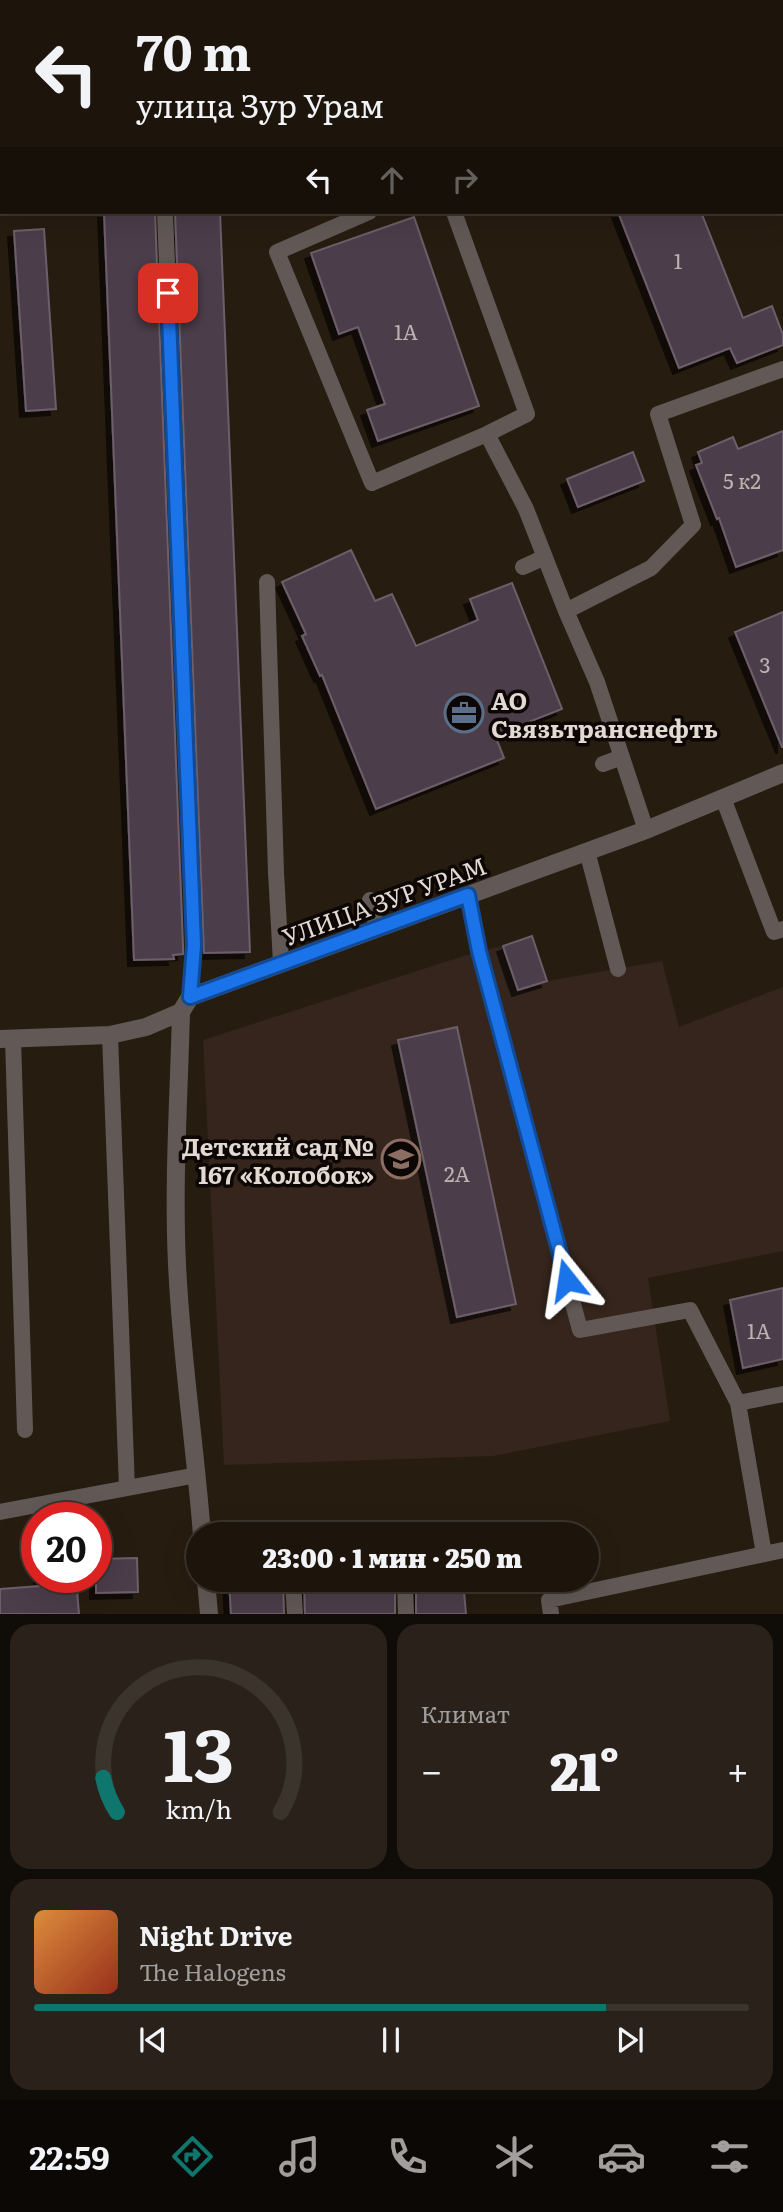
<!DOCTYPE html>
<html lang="ru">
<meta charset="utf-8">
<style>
body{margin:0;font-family:Literata,serif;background:#2a221a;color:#f1f3f6;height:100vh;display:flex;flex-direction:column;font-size:26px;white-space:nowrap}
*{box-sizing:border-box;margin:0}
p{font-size:23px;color:#a09f9d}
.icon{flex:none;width:38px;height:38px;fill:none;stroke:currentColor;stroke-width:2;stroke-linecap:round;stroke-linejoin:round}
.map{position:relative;height:1614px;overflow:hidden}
.sheet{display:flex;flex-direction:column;gap:10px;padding:10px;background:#100c07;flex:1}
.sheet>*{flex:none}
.banner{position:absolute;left:0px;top:0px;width:784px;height:214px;box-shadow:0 7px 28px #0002,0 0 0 2px #3b342d;background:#1d150c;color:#f1f3f6;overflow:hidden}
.speed{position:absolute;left:21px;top:1502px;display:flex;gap:14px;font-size:35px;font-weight:700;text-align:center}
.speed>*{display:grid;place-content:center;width:91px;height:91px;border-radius:50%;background:#1d150c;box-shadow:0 7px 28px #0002,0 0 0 2px #3b342d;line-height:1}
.speed .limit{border:10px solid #d22;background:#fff;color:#111}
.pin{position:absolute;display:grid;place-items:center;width:60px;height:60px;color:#fff;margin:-30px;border-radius:14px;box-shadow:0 4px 10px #0006}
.me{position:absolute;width:77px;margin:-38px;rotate:345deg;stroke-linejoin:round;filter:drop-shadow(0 0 5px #0008)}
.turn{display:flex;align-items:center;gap:24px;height:147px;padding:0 21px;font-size:32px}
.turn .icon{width:91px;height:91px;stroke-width:2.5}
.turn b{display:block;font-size:49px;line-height:60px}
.lanes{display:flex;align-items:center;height:66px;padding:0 21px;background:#0003;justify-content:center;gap:35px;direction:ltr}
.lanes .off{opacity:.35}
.big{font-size:52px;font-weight:800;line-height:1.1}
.sheet .card{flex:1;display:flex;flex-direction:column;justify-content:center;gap:10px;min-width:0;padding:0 24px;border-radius:21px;background:#2a221a}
.sheet .dial{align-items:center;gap:0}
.dial svg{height:182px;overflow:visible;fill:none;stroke:#3b342d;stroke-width:7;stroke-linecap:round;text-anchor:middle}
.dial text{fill:#f1f3f6;stroke:none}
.song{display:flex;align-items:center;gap:21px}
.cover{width:84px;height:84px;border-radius:10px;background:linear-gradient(135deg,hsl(30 70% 55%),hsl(10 70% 35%))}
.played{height:7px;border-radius:4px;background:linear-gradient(90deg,#0f766e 80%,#3b342d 80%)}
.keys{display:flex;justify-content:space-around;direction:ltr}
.heat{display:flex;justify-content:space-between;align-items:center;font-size:38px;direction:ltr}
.sheet .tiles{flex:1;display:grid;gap:10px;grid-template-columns:1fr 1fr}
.card:last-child{grid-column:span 2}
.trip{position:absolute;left:186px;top:1522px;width:413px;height:70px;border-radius:35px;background:#1d150c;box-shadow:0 7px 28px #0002,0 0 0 2px #3b342d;font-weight:800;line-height:70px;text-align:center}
.menu{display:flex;height:112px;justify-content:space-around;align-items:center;background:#0c0805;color:#a09f9d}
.menu .icon{width:49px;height:49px}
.menu .selected{color:#0f766e}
.menu b{font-size:32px;color:#f1f3f6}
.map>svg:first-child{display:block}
.industrial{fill:#35261b}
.education{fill:#35251c}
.building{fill:#4c3e4a;stroke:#6d5e6a;stroke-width:2;filter:url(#shadow)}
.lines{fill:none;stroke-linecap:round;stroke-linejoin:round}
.lane{stroke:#625956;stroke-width:16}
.street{stroke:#625956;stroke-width:18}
.route-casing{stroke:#114b97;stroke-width:18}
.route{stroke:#1a73e8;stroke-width:12}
.labels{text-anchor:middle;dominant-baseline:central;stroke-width:7;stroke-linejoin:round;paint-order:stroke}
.number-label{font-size:21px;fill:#bcb2b0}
.poi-label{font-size:24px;font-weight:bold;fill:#e1d9d2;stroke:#0c0704;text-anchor:start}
.street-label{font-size:24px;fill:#e1d9d2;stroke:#0c0704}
</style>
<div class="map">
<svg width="783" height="1614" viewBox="0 0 783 1614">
<defs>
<filter id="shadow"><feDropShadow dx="-6" dy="6" stdDeviation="0" flood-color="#0009"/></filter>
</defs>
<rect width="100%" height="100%" fill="#271c10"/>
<path class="industrial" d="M 404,0 L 597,0 L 597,2 L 396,2 Z"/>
<path class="education" d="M 503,946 L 518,990 L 547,981 L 662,961 L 679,1027 L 783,987 L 783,1251 L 648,1278 L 670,1421 L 493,1456 L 224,1465 L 203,1040 L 479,951 Z"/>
<path class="building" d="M 104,212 L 155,212 L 183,945 L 183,954 L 173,955 L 174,959 L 134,960 Z
M 175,212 L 220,212 L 250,952 L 204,953 Z
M 618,212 L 701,212 L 743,318 L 772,306 L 783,335 L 783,345 L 737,363 L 730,348 L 679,368 Z
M 414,217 L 479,406 L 378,441 L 367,410 L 385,404 L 358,327 L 339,334 L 311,253 Z
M 44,229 L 56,409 L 26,411 L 14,231 Z
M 783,431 L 783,550 L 736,567 L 719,518 L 717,519 L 696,465 L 702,463 L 698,452 L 733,437 L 738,449 Z
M 633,452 L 644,481 L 578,507 L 567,479 Z
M 351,550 L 375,601 L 392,594 L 416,646 L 478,620 L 470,599 L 512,583 L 562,709 L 495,735 L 504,758 L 376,809 L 322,675 L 320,676 L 302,636 L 306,634 L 282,582 Z
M 783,612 L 783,747 L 782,747 L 735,632 Z
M 532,936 L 547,981 L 518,990 L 503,946 Z
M 457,1027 L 516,1304 L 457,1317 L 398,1040 Z
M 783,1288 L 783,1359 L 743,1368 L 730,1300 Z
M 137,1558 L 138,1592 L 96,1593 L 96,1559 Z
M 40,1577 L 76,1577 L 79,1614 L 0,1614 L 0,1589 L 40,1586 Z
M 229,1580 L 283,1580 L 284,1614 L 231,1614 Z
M 304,1580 L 395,1580 L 395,1614 L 305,1614 Z
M 416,1580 L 463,1580 L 466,1614 L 416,1614 Z"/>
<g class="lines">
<path class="lane" d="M 165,212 L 194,945 L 190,997
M 369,212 L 277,252 L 372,483 L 487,434 L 527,414 L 454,212
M 487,434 L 526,509 L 566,611 L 597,682 L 646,830
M 523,567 L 545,557
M 267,582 L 276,872 L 281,963
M 566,611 L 651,568 L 693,525 L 658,414 L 783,369
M 603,764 L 622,757
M 723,798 L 774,932 L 783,929
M 587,851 L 618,969
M 468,895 L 479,951 L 580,1330 L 690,1310 L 738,1403
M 370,900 L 377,928
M 110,1035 L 127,1488
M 13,1039 L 25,1430
M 0,1512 L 197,1475
M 764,1554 L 738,1403 L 783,1394
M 293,1580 L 295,1614
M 405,1580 L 406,1614
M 551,1614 L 549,1600 L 783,1550"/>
<path class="street" d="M 0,1039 L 110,1035 L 146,1027 L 181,1012
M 202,1535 C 195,1444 181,1354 177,1264 C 173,1180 179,1096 181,1012 L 190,997 L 646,830 L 783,773
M 206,1580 L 209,1614"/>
</g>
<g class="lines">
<defs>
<path id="route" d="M 168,293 L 194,945 L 190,997 L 468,895 L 479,951 L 567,1280"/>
</defs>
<use href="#route" class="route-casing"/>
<use href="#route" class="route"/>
</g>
<defs>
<symbol id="office-ring" viewBox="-11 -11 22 22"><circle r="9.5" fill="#0c0704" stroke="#5c6f8a" stroke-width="1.5"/><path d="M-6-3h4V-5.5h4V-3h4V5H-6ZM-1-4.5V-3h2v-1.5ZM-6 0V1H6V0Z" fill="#5c6f8a"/></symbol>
<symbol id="school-ring" viewBox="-11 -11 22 22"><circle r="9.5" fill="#0c0704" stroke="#8d6e63" stroke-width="1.5"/><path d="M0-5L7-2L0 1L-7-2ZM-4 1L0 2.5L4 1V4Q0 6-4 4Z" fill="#8d6e63"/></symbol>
</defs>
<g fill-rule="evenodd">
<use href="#office-ring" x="442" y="691" width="44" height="44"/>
<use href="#school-ring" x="379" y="1137" width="44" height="44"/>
</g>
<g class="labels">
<g class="number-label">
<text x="678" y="259">1</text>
<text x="406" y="330">1А</text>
<text x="742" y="479">5 к2</text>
<text x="765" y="663">3</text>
<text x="457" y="1172">2А</text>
<text x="759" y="1329">1А</text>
</g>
<g class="poi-label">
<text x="491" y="699">АО<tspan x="491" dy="28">Связьтранснефть</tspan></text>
<text x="374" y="1145" text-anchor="end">Детский сад №<tspan x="374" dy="28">167 «Колобок»</tspan></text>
</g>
<g class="street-label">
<text transform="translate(384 900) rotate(-20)">УЛИЦА ЗУР УРАМ</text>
</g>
</g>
</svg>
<div class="speed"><div class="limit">20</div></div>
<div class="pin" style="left:168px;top:293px;background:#d93025"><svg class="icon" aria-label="arrive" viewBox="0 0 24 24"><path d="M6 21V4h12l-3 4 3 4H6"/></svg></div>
<svg class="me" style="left:567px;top:1280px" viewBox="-20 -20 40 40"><path d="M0-17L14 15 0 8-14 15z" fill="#1a73e8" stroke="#fff" stroke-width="4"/></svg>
<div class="trip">23:00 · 1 мин · 250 m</div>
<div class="banner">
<div class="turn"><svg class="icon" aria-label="left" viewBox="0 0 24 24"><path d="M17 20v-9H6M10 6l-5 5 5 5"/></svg><div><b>70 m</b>улица Зур Урам</div></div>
<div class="lanes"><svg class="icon" aria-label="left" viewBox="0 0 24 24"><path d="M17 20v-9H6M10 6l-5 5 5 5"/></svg><svg class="icon off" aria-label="ahead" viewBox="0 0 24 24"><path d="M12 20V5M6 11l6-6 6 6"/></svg><svg class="icon off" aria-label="right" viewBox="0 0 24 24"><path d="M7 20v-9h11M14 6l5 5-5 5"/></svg></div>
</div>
</div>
<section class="sheet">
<div class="tiles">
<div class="card dial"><svg viewBox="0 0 100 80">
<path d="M14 69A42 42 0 1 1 86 69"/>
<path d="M14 69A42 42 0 0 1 8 54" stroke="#0f766e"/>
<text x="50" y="56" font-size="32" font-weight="700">13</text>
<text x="50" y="72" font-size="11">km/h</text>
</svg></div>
<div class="card"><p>Климат</p>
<div class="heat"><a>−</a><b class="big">21°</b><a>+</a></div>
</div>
<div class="card">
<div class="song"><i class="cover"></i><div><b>Night Drive</b><p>The Halogens</p></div></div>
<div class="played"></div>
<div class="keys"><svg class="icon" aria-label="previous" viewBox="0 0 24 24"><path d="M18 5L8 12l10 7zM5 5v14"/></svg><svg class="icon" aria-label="pause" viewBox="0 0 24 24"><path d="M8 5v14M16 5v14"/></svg><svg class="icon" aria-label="next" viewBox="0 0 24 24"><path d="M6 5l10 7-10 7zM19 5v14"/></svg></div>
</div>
</div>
</section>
<nav class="menu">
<b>22:59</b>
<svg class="icon selected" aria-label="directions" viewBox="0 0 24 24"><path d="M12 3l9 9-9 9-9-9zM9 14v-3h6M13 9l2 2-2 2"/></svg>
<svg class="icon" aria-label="music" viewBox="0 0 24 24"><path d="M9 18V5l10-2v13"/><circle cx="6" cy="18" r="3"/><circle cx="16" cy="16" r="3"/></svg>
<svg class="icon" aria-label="phone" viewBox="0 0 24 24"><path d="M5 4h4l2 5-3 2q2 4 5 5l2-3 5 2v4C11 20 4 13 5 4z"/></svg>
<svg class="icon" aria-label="climate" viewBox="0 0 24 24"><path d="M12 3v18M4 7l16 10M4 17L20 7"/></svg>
<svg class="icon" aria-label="car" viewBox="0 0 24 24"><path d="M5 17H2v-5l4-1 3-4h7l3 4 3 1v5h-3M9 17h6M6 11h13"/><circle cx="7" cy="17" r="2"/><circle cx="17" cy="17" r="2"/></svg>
<svg class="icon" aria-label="filters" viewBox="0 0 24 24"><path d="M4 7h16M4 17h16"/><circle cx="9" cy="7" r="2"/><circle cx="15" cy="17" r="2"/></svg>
</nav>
